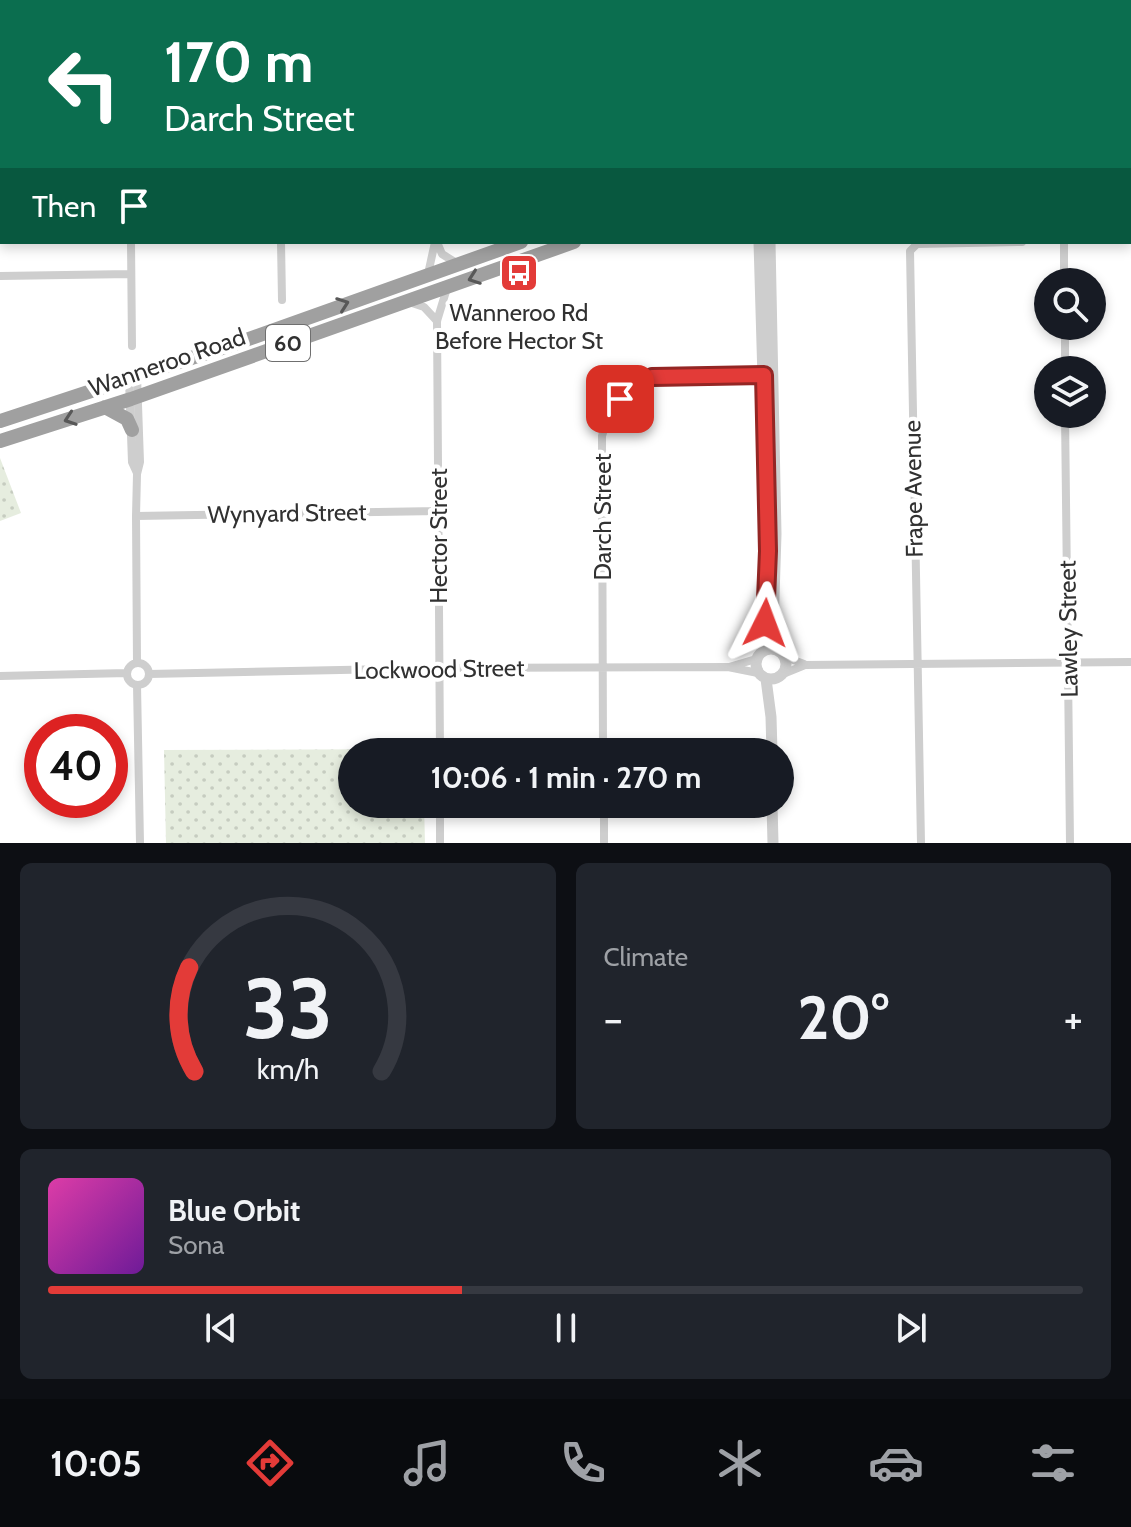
<!DOCTYPE html>
<meta charset="utf-8">
<style>
body{margin:0;font-family:Cabin,sans-serif;background:#20242c;color:#f1f3f6;height:100vh;display:flex;flex-direction:column;font-size:30px;white-space:nowrap}
*{box-sizing:border-box;margin:0}
p{font-size:26px;color:#9ea1a6}
.icon{flex:none;width:44px;height:44px;fill:none;stroke:currentColor;stroke-width:2;stroke-linecap:round;stroke-linejoin:round}
.map{position:relative;height:843px;overflow:hidden}
.panel{display:flex;flex-direction:column;gap:20px;padding:20px;background:#0d0f14;flex:1}
.panel>*{flex:none}
.banner{position:absolute;left:0px;top:0px;width:1132px;height:244px;box-shadow:0 4px 12px #0003;background:#0b6e4f;color:#fff;overflow:hidden}
.buttons{position:absolute;left:1034px;top:268px;display:grid;gap:16px}
.buttons a{display:grid;place-items:center;width:72px;height:72px;border-radius:50%;background:#171b24;box-shadow:0 4px 12px #0003;font-size:40px}
.speed{position:absolute;left:24px;top:714px;display:flex;gap:16px;font-size:40px;font-weight:700;text-align:center}
.speed>*{display:grid;place-content:center;width:104px;height:104px;border-radius:50%;background:#171b24;box-shadow:0 4px 12px #0003;line-height:1}
.speed .limit{border:12px solid #d22;background:#fff;color:#111}
.pin{position:absolute;display:grid;place-items:center;width:68px;height:68px;color:#fff;margin:-34px;border-radius:16px;box-shadow:0 4px 12px #0006}
.me{position:absolute;width:88px;margin:-44px;rotate:3deg;stroke-linejoin:round;filter:drop-shadow(0 0 6px #0008)}
.turn{display:flex;align-items:center;gap:28px;height:168px;padding:0 32px;font-size:36px}
.turn .icon{width:104px;height:104px;stroke-width:2.5}
.turn b{display:block;font-size:56px;line-height:68px}
.then{display:flex;align-items:center;height:76px;padding:0 32px;background:#0003;gap:16px;font-size:30px}
.big{font-size:60px;font-weight:700;line-height:1.1}
.panel .widget{flex:1;display:flex;flex-direction:column;justify-content:center;gap:12px;min-width:0;padding:0 28px;border-radius:12px;background:#20242c}
.panel .dial{align-items:center;gap:0}
.dial svg{height:208px;overflow:visible;fill:none;stroke:#363941;stroke-width:7;stroke-linecap:round;text-anchor:middle}
.dial text{fill:#f1f3f6;stroke:none}
.song{display:flex;align-items:center;gap:24px}
.cover{width:96px;height:96px;border-radius:12px;background:linear-gradient(135deg,hsl(320 70% 55%),hsl(280 70% 35%))}
.played{height:8px;border-radius:4px;background:linear-gradient(90deg,#e33b38 40%,#363941 40%)}
.keys{display:flex;justify-content:space-around;direction:ltr}
.heat{display:flex;justify-content:space-between;align-items:center;font-size:44px;direction:ltr}
.panel .tiles{flex:1;display:grid;gap:20px;grid-template-columns:1fr 1fr}
.widget:last-child{grid-column:span 2}
.trip{position:absolute;left:338px;top:738px;width:456px;height:80px;border-radius:40px;background:#171b24;box-shadow:0 4px 12px #0003;font-weight:700;line-height:80px;text-align:center}
.dock{display:flex;height:128px;justify-content:space-around;align-items:center;background:#090b0e;color:#9ea1a6}
.dock .icon{width:56px;height:56px}
.dock .selected{color:#e33b38}
.dock b{font-size:36px;color:#f1f3f6}
.map>svg:first-child{display:block}
.grass{fill:url(#grass-dots)}
.lines{fill:none;stroke-linecap:round;stroke-linejoin:round}
.minor{stroke:#cecece;stroke-width:8}
.tertiary{stroke:#cecece;stroke-width:11}
.trunk{stroke:#a0a0a0;stroke-width:14}
.oneway{stroke:#585858}
.route-casing{stroke:#942624;stroke-width:20}
.route{stroke:#e33b38;stroke-width:14}
.labels{text-anchor:middle;dominant-baseline:central;stroke-width:8;stroke-linejoin:round;paint-order:stroke}
.shield{fill:#fff;stroke:#6f6f6f;stroke-width:2}
.shield-label{font-size:22px;font-weight:bold;fill:#313131}
.poi-label{font-size:24px;fill:#313131;stroke:#fff}
.street-label{font-size:24px;fill:#313131;stroke:#fff}
</style>
<div class="map">
<svg width="1131" height="843" viewBox="0 0 1131 843">
<defs>
<pattern id="grass-dots" width="8" height="8" patternUnits="userSpaceOnUse" patternTransform="scale(2)"><rect width="8" height="8" fill="#e6eddf"/><path d="M2 2h.1M6 6h.1" fill="none" stroke="#c6ccc0" stroke-width="1.8" stroke-linecap="round"/></pattern>
</defs>
<rect width="100%" height="100%" fill="#fff"/>
<path class="grass" d="M 0,458 L 21,513 L 0,521 Z
M 423,749 L 423,752 L 352,752 L 352,804 L 424,804 L 425,843 L 166,843 L 164,750 Z"/>
<g class="lines">
<path class="minor" d="M 127,0 L 127,2
M 278,0 L 278,2
M 429,0 L 429,2
M 594,0 L 594,2
M 1061,2 L 1061,0
M 0,126 L 2,126
M 131,242 L 132,346
M 281,242 L 282,300
M 437,242 L 442,254 L 458,264
M 1064,242 L 1064,282
M 428,274 L 435,242
M 0,276 L 131,274
M 409,302 L 424,307 L 437,321
M 1065,326 L 1065,370
M 129,380 L 132,462 L 137,473
M 1065,414 L 1070,843
M 136,516 L 438,511
M 783,656 L 804,664
M127 674a11 11 0 1 1 22 0a11 11 0 1 1-22 0Z
M 137,663 L 136,516 L 137,474 L 140,462 L 137,376
M 729,667 L 756,659
M 149,674 L 439,668 L 728,667 L 758,673
M 783,674 L 805,665 L 1131,662
M 0,676 L 127,673
M 137,685 L 140,843
M 440,752 L 437,321 L 447,288
M 603,752 L 602,436 C 609,407 626,389 652,377 L 766,375
M 440,804 L 440,843
M 604,804 L 604,843
M 921,843 L 910,251 L 917,244 L 1022,242"/>
<path class="tertiary" d="M 761,0 L 761,2
M 759,242 L 768,549
M 770,242 L 776,534 L 773,629 L 780,652
M756 664a15 15 0 1 1 30 0a15 15 0 1 1-30 0Z
M 764,651 L 766,614
M 766,679 L 771,717 L 772,752
M 772,804 L 773,843"/>
<path class="trunk" d="M 1130,28 L 1131,28
M 1130,48 L 1131,47
M 105,407 L 127,419 L 132,430
M 0,421 L 243,341 L 521,242
M 0,441 L 131,399 L 574,242"/>
</g>
<defs><path id="oneway-chevron" d="M-2-3.5L2.5 0L-2 3.5" fill="none" stroke-width="1.6" stroke-linecap="round" stroke-linejoin="round" transform="scale(2)"/></defs>
<g class="oneway">
<use href="#oneway-chevron" transform="translate(474 278) rotate(160)"/>
<use href="#oneway-chevron" transform="translate(343 304) rotate(-20)"/>
<use href="#oneway-chevron" transform="translate(70 419) rotate(161)"/>
</g>
<g class="lines">
<defs>
<path id="route" d="M 620,399 L 641,382 L 652,377 L 764,375 L 768,551 L 765,623"/>
</defs>
<use href="#route" class="route-casing"/>
<use href="#route" class="route"/>
</g>
<defs>
<symbol id="bus-square" viewBox="-11 -11 22 22"><rect x="-9" y="-9" width="18" height="18" rx="4" fill="#e33b38" stroke="#fff"/><path d="M-5-6H5V4H4V6H2V4H-2V6H-4V4H-5ZM-3.5-4V0h7V-4ZM-3.5 1.2v1.5H-2V1.2ZM2 1.2v1.5H3.5V1.2Z" fill="#fff"/></symbol>
</defs>
<g fill-rule="evenodd">
<use href="#bus-square" x="497" y="251" width="44" height="44"/>
</g>
<g class="labels">
<rect class="shield" x="266" y="325" width="44" height="36" rx="6"/>
<g class="shield-label">
<text x="288" y="343">60</text>
</g>
<g class="poi-label">
<text x="519" y="312">Wanneroo Rd<tspan x="519" dy="28">Before Hector St</tspan></text>
</g>
<g class="street-label">
<text transform="translate(167 362) rotate(-19)">Wanneroo Road</text>
<text transform="translate(913 489) rotate(-91)">Frape Avenue</text>
<text transform="translate(287 513) rotate(-1)">Wynyard Street</text>
<text transform="translate(602 517) rotate(-90)">Darch Street</text>
<text transform="translate(438 536) rotate(-90)">Hector Street</text>
<text transform="translate(1068 629) rotate(-91)">Lawley Street</text>
<text transform="translate(439 669) rotate(-1)">Lockwood Street</text>
</g>
</g>
</svg>
<div class="buttons">
<a><svg class="icon" aria-label="search" viewBox="0 0 24 24"><circle cx="10" cy="10" r="6"/><path d="M15 15l6 6"/></svg></a>
<a><svg class="icon" aria-label="layers" viewBox="0 0 24 24"><path d="M12 4l9 5-9 5-9-5zM3 14l9 5 9-5"/></svg></a>
</div>
<div class="speed"><div class="limit">40</div></div>
<div class="pin" style="left:620px;top:399px;background:#d93025"><svg class="icon" aria-label="arrive" viewBox="0 0 24 24"><path d="M6 21V4h12l-3 4 3 4H6"/></svg></div>
<svg class="me" style="left:765px;top:623px" viewBox="-20 -20 40 40"><path d="M0-17L14 15 0 8-14 15z" fill="#e33b38" stroke="#fff" stroke-width="4"/></svg>
<div class="trip">10:06 · 1 min · 270 m</div>
<div class="banner">
<div class="turn"><svg class="icon" aria-label="left" viewBox="0 0 24 24"><path d="M17 20v-9H6M10 6l-5 5 5 5"/></svg><div><b>170 m</b>Darch Street</div></div>
<div class="then">Then<svg class="icon" aria-label="arrive" viewBox="0 0 24 24"><path d="M6 21V4h12l-3 4 3 4H6"/></svg></div>
</div>
</div>
<section class="panel">
<div class="tiles">
<div class="widget dial"><svg viewBox="0 0 100 80">
<path d="M14 69A42 42 0 1 1 86 69"/>
<path d="M14 69A42 42 0 0 1 12 29" stroke="#e33b38"/>
<text x="50" y="56" font-size="32" font-weight="700">33</text>
<text x="50" y="72" font-size="11">km/h</text>
</svg></div>
<div class="widget"><p>Climate</p>
<div class="heat"><a>−</a><b class="big">20°</b><a>+</a></div>
</div>
<div class="widget">
<div class="song"><i class="cover"></i><div><b>Blue Orbit</b><p>Sona</p></div></div>
<div class="played"></div>
<div class="keys"><svg class="icon" aria-label="previous" viewBox="0 0 24 24"><path d="M18 5L8 12l10 7zM5 5v14"/></svg><svg class="icon" aria-label="pause" viewBox="0 0 24 24"><path d="M8 5v14M16 5v14"/></svg><svg class="icon" aria-label="next" viewBox="0 0 24 24"><path d="M6 5l10 7-10 7zM19 5v14"/></svg></div>
</div>
</div>
</section>
<nav class="dock">
<b>10:05</b>
<svg class="icon selected" aria-label="directions" viewBox="0 0 24 24"><path d="M12 3l9 9-9 9-9-9zM9 14v-3h6M13 9l2 2-2 2"/></svg>
<svg class="icon" aria-label="music" viewBox="0 0 24 24"><path d="M9 18V5l10-2v13"/><circle cx="6" cy="18" r="3"/><circle cx="16" cy="16" r="3"/></svg>
<svg class="icon" aria-label="phone" viewBox="0 0 24 24"><path d="M5 4h4l2 5-3 2q2 4 5 5l2-3 5 2v4C11 20 4 13 5 4z"/></svg>
<svg class="icon" aria-label="climate" viewBox="0 0 24 24"><path d="M12 3v18M4 7l16 10M4 17L20 7"/></svg>
<svg class="icon" aria-label="car" viewBox="0 0 24 24"><path d="M5 17H2v-5l4-1 3-4h7l3 4 3 1v5h-3M9 17h6M6 11h13"/><circle cx="7" cy="17" r="2"/><circle cx="17" cy="17" r="2"/></svg>
<svg class="icon" aria-label="filters" viewBox="0 0 24 24"><path d="M4 7h16M4 17h16"/><circle cx="9" cy="7" r="2"/><circle cx="15" cy="17" r="2"/></svg>
</nav>
